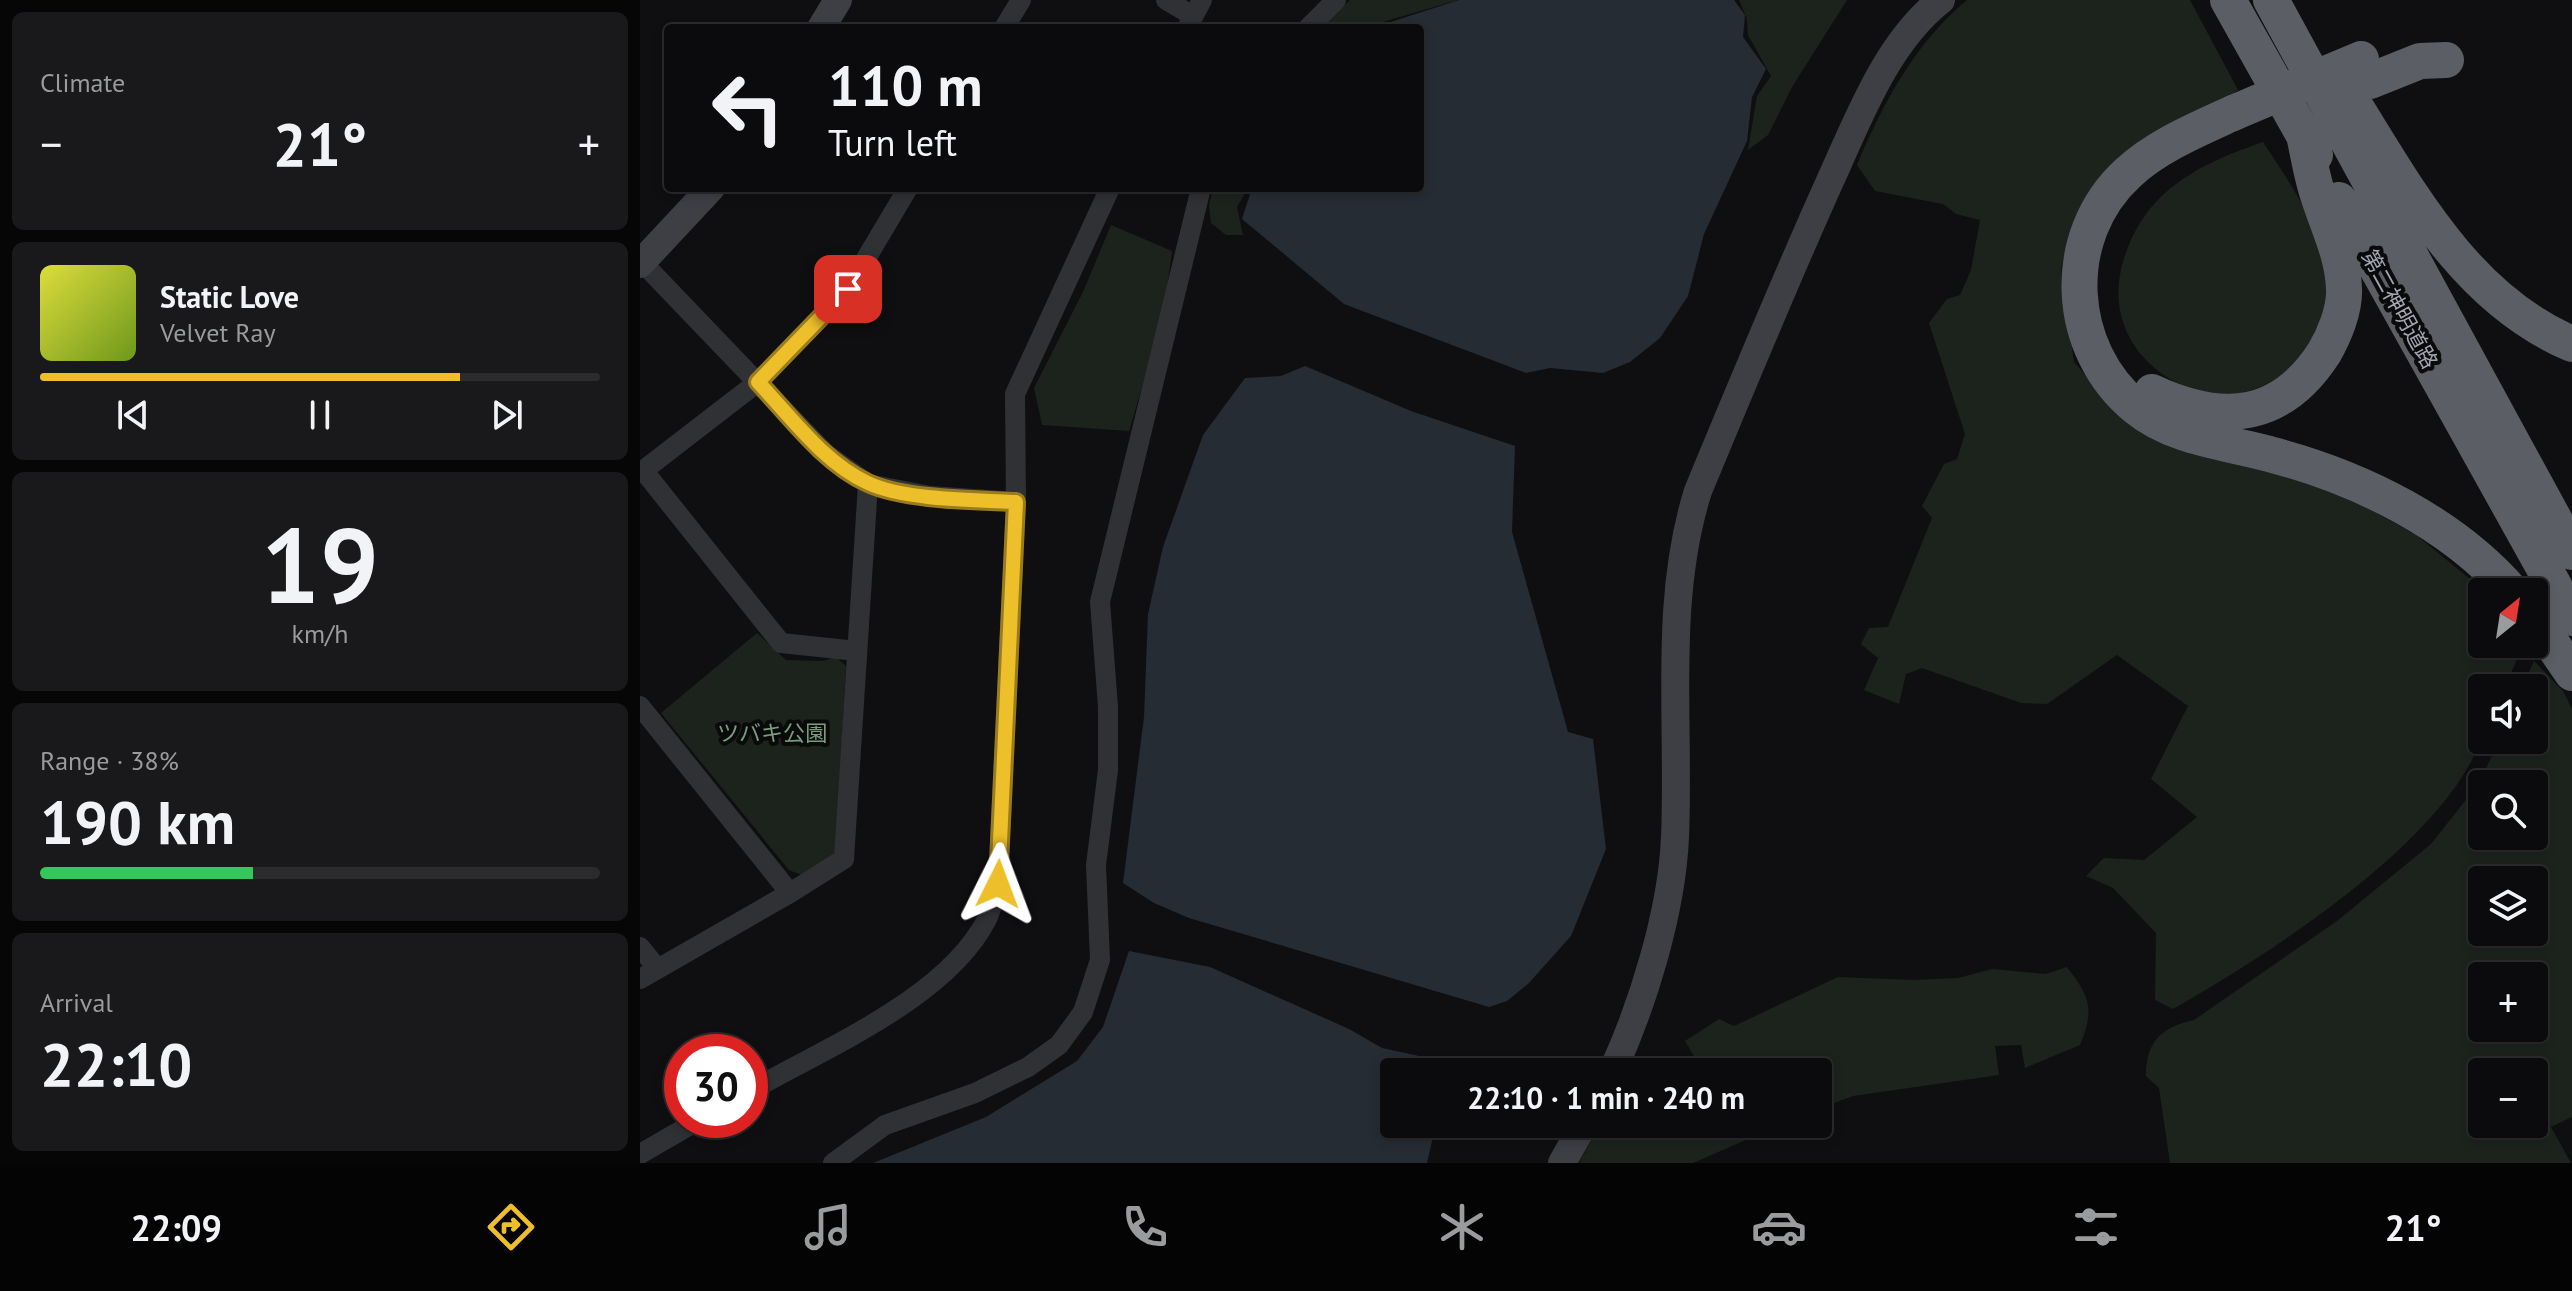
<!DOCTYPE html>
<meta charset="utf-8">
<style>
body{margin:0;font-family:"PT Sans","Noto Sans JP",sans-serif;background:#19191b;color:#f1f3f6;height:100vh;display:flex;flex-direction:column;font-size:30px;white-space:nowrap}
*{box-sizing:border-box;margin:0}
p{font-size:26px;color:#9a9b9d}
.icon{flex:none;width:44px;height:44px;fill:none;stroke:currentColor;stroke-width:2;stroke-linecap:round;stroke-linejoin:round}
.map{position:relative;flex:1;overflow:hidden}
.sheet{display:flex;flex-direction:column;gap:12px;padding:12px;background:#060607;width:640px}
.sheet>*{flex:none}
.top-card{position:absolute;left:24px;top:24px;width:760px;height:168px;border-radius:8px;box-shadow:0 4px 12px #0003,0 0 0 2px #2b2b2e;background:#0b0b0d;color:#f1f3f6;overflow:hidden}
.needle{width:52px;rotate:30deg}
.buttons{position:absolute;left:1828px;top:578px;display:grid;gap:16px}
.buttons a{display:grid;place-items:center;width:80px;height:80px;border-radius:8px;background:#0b0b0d;box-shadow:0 4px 12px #0003,0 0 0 2px #2b2b2e;font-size:40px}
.speed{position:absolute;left:24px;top:1034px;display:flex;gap:16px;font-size:40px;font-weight:700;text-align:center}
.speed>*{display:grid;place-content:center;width:104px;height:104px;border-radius:50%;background:#0b0b0d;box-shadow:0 4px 12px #0003,0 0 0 2px #2b2b2e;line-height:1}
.speed .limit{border:12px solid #d22;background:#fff;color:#111}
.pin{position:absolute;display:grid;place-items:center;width:68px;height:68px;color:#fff;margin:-34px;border-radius:16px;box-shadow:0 4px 12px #0006}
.me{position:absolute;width:88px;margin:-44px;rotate:3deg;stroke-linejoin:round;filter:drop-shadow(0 0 6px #0008)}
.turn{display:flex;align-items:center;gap:28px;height:168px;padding:0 32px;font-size:36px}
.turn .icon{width:104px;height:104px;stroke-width:2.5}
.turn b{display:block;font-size:56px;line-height:68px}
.big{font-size:60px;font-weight:700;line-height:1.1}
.sheet .card{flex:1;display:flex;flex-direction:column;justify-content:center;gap:12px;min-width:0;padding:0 28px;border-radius:12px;background:#19191b}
.sheet .dial{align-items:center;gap:0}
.dial b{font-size:104px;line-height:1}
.song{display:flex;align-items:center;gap:24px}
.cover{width:96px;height:96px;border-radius:12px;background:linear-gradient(135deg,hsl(60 70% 55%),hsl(80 70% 35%))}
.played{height:8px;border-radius:4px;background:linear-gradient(90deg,#edbf2b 75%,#2b2b2e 75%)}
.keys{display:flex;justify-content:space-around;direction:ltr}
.heat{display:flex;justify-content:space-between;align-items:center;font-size:44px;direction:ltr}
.charge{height:12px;border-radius:6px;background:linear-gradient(90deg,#34c759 38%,#2b2b2e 0)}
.trip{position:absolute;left:740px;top:1058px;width:452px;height:80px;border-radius:8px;background:#0b0b0d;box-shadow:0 4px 12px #0003,0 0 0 2px #2b2b2e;font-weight:700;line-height:80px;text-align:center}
.tab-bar{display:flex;height:128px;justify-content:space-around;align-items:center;background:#040405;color:#9a9b9d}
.tab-bar .icon{width:56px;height:56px}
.tab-bar .current{color:#edbf2b}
.tab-bar b{font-size:36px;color:#f1f3f6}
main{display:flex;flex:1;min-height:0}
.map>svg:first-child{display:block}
.green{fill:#1c231d;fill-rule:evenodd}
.water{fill:#262c34}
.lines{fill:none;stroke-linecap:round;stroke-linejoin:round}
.street{stroke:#303135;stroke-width:20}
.secondary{stroke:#3e3f45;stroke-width:28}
.highway{stroke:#5c5e66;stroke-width:36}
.highway-bridge{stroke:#5c5e66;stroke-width:36}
.route-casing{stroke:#9a7c1c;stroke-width:20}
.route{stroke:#edbf2b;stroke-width:14}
.labels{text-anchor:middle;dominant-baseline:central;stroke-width:8;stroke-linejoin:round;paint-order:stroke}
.street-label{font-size:22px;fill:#a1a4b1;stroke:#0a0a0b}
.park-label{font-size:22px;fill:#789c7d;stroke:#0a0a0b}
</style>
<main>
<section class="sheet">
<div class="card"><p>Climate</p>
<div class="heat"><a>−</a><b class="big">21°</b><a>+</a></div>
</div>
<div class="card">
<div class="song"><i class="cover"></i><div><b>Static Love</b><p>Velvet Ray</p></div></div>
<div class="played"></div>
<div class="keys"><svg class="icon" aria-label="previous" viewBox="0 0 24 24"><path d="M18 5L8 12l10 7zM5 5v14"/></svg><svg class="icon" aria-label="pause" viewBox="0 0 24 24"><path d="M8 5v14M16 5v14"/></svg><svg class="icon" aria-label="next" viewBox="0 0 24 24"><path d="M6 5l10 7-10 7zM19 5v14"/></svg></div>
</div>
<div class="card dial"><b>19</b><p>km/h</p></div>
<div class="card"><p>Range · 38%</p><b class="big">190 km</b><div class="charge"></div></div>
<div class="card"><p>Arrival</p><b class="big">22:10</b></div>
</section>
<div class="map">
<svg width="1932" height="1163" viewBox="0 0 1932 1163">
<rect width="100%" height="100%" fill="#0f0f11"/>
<path class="green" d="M 710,0 L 818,0 L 722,28 L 679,28 Z
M 1099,0 L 1207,0 L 1152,87 L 1128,135 L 1108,150 L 1117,96 L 1131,76 L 1108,35 L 1107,19 Z
M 1327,0 L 1550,0 L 1598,90 L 1435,228 L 1421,268 L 1434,362 L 1476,410 L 1697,491 L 1776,535 L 1846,592 L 1842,592 L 1842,644 L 1884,644 L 1864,688 L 1842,688 C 1842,704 1846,727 1840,742 C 1801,845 1626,956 1533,1009 L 1515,1000 L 1516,933 L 1473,888 L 1446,876 L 1464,858 L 1504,860 L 1557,817 L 1511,779 L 1548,706 L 1477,655 L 1407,704 L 1381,703 L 1282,668 L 1266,674 L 1259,704 L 1224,690 L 1238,658 L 1221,644 L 1229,628 L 1248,627 L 1292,518 L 1282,506 L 1304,464 L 1317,459 L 1325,434 L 1289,323 L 1307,299 L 1320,295 L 1331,270 L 1340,220 L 1316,214 L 1303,204 L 1235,191 L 1217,165 C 1243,103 1275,43 1327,0 Z
M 1623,142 C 1648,180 1676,220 1687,265 C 1693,290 1685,313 1675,335 C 1615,452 1449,377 1483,262 C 1504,191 1557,165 1623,142 Z
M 573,188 L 608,188 L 597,207 L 603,235 L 586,235 L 571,223 L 569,205 Z
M 471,225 L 532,251 L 524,313 L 489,431 L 402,425 L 394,388 L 443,292 Z
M 117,633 L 146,660 L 183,661 L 196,657 L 206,666 L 196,850 L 188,863 L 164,876 L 149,870 L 21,713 Z
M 1894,661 L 1923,691 L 1932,709 L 1932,1117 L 1911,1127 L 1931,1163 L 1530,1163 L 1519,1088 L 1506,1076 C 1506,1042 1521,1027 1554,1020 L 1697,921 L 1791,844 L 1840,782 L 1859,740 L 1894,740 L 1894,688 L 1882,688 ZM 1842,784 L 1894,784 L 1894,836 L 1842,836 ZM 1894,880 L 1894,932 L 1842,932 L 1842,880 ZM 1894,976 L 1894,1028 L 1842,1028 L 1842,976 ZM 1842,1072 L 1894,1072 L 1894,1124 L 1842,1124 Z
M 1427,967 C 1450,997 1455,1009 1440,1045 L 1385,1068 L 1381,1045 L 1355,1046 L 1359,1075 L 1213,1096 L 1178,1109 L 1178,1072 L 1033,1072 L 1054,1056 L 1045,1041 L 1079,1019 L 1094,1026 L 1198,977 L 1274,980 L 1318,978 L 1352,969 L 1406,974 Z
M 960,1124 L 1143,1124 L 1053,1163 L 939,1163 Z"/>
<path class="water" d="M 819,0 L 1094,0 L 1105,15 L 1103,37 L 1126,69 L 1112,97 L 1107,141 L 1064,234 L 1048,296 L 1020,338 L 990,362 L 963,373 L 910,368 L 886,373 L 704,304 L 602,219 L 612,188 L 780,188 L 780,28 L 732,28 Z
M 665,366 L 771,411 L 875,446 L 872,532 L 928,732 L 953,739 L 966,849 L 931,936 L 888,984 L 867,1001 L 849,1007 L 549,918 L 514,903 L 483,883 L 504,717 L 508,614 L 523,547 L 563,435 L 605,378 L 641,376 Z
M 489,951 L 570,967 L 709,1029 L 742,1048 L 779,1056 L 794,1065 L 797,1072 L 754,1072 L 754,1124 L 796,1124 L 787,1163 L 233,1163 L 346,1117 L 437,1061 L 463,1027 Z"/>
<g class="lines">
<path class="street" d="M 526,0 L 553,16
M 364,28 L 381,0
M 547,28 L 562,0
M 668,28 L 696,0
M 0,260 L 186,454 L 228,484 L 290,496 L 376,502
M 3,470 L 141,643 L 217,651
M 0,473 L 118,382 L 208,289 L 268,188
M 0,706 L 150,893 L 0,979
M 150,893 L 204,859 L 228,484
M 0,947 L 18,969
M 110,1091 C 185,1048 307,998 347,919 C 352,909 354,895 358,884 L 376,502 L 375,394 L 470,188
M 0,1154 L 59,1120
M 193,1163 L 245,1125 L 335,1093 L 388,1067 L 419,1045 L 443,1012 L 460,960 L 456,865 L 468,770 L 468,707 L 460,602 L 561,188"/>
<path class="secondary" d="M 181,28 L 198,0
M 0,264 L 71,188
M 972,1072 C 1003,1005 1032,911 1035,837 C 1040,721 1023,602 1058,491 C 1101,387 1144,283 1190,181 C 1218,120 1246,43 1301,0
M 922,1163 L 944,1124"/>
<path class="highway" d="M 1588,0 L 1675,155
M 1631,0 L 1932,552
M 1730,81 L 1780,61 L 1806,60
M 1700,82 C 1763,180 1819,296 1932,344
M 1593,113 C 1558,129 1517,146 1488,173 C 1419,236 1425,350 1497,408 C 1535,439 1588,442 1633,455 C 1720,478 1812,523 1872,592
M 1699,200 L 1932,618
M 1512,392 C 1581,424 1640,421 1684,353 C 1694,336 1705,310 1704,289 C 1703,257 1690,231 1680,201 C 1672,180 1669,157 1664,135
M 1894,617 L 1932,673"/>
<path class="highway-bridge" d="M 1593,113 L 1721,59"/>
</g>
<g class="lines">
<defs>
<path id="route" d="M 208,289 L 118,382 C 150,416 184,463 228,483 C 264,500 334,500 376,502 L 358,884"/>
</defs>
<use href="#route" class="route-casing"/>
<use href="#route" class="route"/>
</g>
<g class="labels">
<g class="street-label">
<text transform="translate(1760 309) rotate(61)">第二神明道路</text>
</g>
<g class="park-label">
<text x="132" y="733">ツバキ公園</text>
</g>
</g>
</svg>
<div class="buttons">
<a><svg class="needle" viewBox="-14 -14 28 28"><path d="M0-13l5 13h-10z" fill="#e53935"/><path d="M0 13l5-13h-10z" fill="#9a9b9d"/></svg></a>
<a><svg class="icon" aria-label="sound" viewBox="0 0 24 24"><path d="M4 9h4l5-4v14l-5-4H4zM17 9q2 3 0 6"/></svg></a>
<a><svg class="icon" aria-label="search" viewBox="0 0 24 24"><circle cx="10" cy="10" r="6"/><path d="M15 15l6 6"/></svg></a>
<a><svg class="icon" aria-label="layers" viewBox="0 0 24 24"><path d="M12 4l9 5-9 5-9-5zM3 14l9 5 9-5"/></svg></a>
<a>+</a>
<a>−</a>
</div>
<div class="speed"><div class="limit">30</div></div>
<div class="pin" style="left:208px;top:289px;background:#d93025"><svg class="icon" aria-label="arrive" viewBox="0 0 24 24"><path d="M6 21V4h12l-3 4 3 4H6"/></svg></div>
<svg class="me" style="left:358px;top:884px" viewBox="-20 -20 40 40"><path d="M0-17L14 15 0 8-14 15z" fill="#edbf2b" stroke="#fff" stroke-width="4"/></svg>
<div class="trip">22:10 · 1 min · 240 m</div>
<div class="top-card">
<div class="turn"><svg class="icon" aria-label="left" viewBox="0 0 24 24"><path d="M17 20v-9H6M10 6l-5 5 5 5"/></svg><div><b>110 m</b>Turn left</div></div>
</div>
</div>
</main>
<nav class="tab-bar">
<b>22:09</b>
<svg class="icon current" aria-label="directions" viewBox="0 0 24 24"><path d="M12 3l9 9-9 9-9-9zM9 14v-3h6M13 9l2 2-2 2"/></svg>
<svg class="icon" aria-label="music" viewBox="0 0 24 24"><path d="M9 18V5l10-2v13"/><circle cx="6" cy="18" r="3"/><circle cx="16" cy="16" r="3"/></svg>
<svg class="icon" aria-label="phone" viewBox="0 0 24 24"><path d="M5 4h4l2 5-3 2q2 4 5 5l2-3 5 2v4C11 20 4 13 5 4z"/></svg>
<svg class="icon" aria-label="climate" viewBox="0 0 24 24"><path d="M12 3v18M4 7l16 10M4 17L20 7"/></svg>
<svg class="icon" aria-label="car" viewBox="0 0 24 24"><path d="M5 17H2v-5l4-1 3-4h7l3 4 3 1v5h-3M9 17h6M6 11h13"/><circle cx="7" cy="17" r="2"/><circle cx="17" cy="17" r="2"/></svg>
<svg class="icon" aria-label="filters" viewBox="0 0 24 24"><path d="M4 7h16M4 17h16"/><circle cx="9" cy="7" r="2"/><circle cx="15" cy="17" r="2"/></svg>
<b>21°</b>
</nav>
